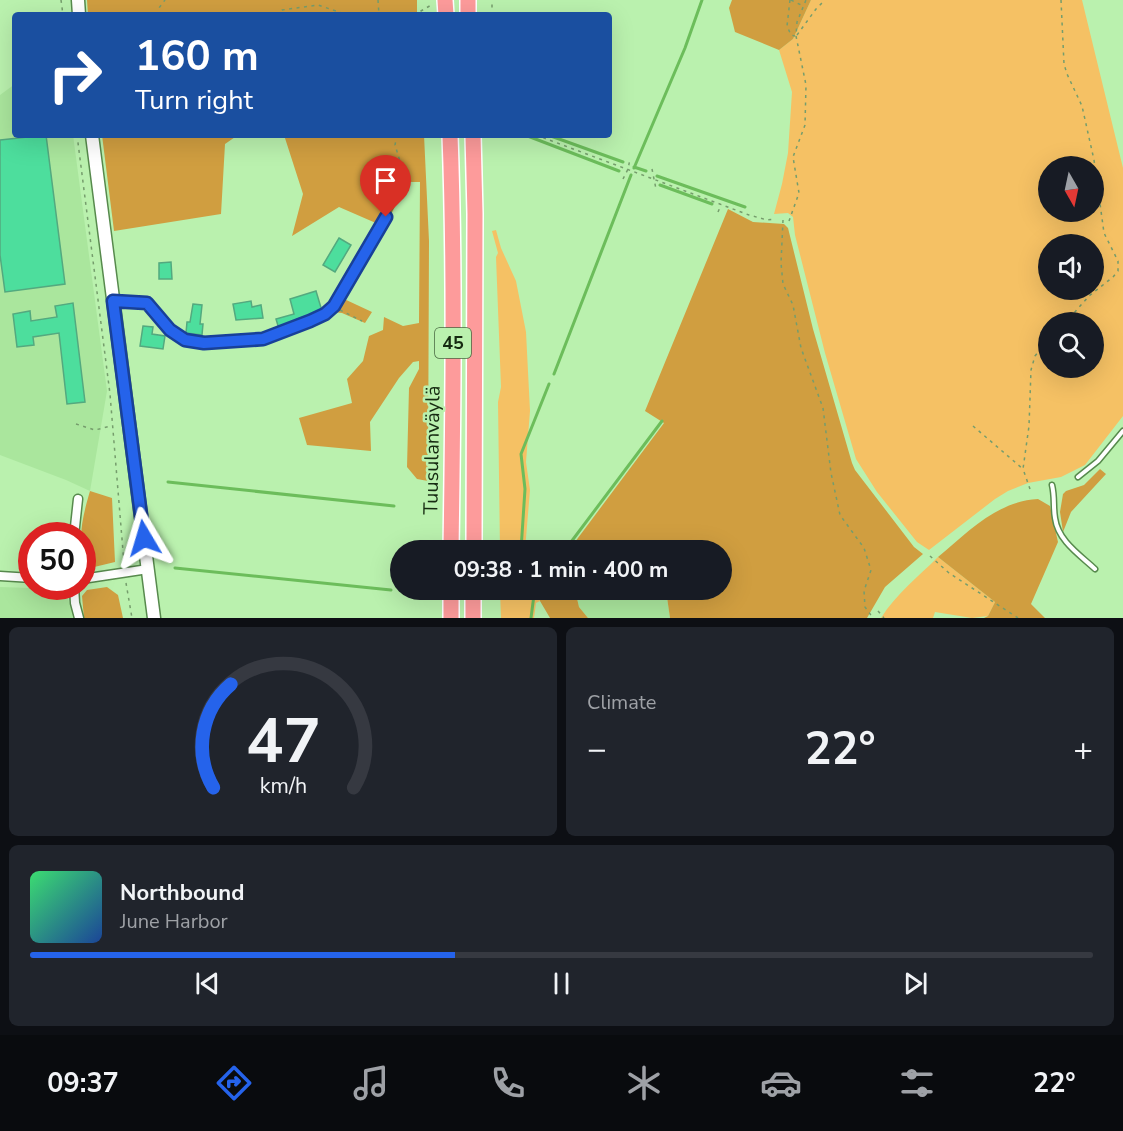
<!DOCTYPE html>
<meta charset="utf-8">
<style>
body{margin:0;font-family:"Nunito Sans",sans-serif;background:#20242c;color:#f1f3f6;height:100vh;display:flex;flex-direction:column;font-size:22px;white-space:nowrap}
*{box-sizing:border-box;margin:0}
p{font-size:20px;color:#9ea1a6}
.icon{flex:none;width:33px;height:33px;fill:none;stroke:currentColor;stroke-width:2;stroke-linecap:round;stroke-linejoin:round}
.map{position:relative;height:618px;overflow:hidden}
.panel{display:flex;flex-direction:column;gap:9px;padding:9px;background:#0d0f14;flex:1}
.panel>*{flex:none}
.hud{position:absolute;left:12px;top:12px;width:600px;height:126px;border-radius:6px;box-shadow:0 6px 24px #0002;background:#1a4fa0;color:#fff;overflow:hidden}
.needle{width:39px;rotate:171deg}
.fabs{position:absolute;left:1038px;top:156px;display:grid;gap:12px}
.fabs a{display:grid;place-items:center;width:66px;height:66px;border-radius:50%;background:#171b24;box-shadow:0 6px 24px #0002;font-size:30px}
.speed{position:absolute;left:18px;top:522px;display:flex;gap:12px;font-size:30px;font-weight:700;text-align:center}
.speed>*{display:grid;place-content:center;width:78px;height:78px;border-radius:50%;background:#171b24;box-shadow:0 6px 24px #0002;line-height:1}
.speed .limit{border:9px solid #d22;background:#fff;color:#111}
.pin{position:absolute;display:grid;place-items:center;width:51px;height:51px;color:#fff;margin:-62px -26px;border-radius:50% 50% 50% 0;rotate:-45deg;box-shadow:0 0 6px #0007}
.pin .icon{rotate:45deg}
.me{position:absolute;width:66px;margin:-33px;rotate:353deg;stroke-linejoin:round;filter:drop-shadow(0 0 4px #0008)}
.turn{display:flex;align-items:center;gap:21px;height:126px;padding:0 24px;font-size:27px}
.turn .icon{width:78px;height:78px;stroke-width:2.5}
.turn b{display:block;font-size:42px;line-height:51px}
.big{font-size:45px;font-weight:700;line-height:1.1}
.panel .card{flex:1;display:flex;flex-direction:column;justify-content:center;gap:9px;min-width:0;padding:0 21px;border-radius:9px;background:#20242c}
.panel .dial{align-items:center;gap:0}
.dial svg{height:156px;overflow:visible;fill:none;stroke:#363941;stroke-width:7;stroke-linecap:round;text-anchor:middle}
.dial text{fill:#f1f3f6;stroke:none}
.song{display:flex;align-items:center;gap:18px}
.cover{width:72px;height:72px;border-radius:9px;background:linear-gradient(135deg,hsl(140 70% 55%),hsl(220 70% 35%))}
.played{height:6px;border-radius:3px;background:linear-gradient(90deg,#2563eb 40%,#363941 40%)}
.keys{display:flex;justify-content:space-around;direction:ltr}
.heat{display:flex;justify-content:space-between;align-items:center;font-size:33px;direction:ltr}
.panel .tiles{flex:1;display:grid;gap:9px;grid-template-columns:1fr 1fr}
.card:last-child{grid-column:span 2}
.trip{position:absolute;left:390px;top:540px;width:342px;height:60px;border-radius:30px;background:#171b24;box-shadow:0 6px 24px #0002;font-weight:700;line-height:60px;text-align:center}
.dock{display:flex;height:96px;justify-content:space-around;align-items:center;background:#090b0e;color:#9ea1a6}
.dock .icon{width:42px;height:42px}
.dock .current{color:#2563eb}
.dock b{font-size:27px;color:#f1f3f6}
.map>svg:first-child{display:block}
.built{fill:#aae69d}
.green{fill:#f5c164;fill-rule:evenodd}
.forest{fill:#d09e40}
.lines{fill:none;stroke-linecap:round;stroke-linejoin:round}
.stream{stroke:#6cbd5b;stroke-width:3}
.building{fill:#4dde9d;stroke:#53a97f;stroke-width:1.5}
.lane-casing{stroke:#578a4d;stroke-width:7}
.street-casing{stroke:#578a4d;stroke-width:11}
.secondary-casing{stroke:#578a4d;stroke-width:15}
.highway-casing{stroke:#fff;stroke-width:18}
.path{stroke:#759d6c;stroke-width:1.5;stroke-dasharray:3 4.5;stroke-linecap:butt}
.lane{stroke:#fff;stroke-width:4}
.street{stroke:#fff;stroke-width:8}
.secondary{stroke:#fff;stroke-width:12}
.highway{stroke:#fd9b9b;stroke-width:15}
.route-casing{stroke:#184099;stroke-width:15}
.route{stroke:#2563eb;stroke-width:10}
.labels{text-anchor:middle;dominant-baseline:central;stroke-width:5;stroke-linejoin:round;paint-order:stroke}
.shield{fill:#baf1ae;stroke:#476640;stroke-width:1.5}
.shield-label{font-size:18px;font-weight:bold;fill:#162b11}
.street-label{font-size:20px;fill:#162b11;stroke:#baf1ae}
</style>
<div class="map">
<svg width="1123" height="618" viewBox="0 0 1123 618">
<rect width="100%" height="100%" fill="#baf1ae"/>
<path class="built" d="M 15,84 L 15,135 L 73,135 L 107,391 L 90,491 L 66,480 L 0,455 L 0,95 Z
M 0,587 L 61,589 L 68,598 L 73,618 L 0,618 Z
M 575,590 L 666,590 L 670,618 L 588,618 L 579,607 Z"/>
<path class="green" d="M 811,0 L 1082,0 L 1123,168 L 1123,416 L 1085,465 L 1061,477 L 1028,483 L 1008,491 L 995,499 L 929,550 L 917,542 L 877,492 L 856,459 L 825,353 L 795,235 L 793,217 L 788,213 L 774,214 L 782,184 L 788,153 L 792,92 L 779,50 L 793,39 ZM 1048,166 L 1094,166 L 1094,212 L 1048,212 ZM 1048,244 L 1094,244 L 1094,290 L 1048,290 ZM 1048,322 L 1094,322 L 1094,368 L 1048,368 Z
M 496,230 L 501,248 L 516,281 L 526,332 L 530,411 L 526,462 L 530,490 L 525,550 L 500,550 L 498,402 L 501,387 L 496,257 L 498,253 L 492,231 Z
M 938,557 L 995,602 L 988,616 L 972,618 L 935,612 L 933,618 L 881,618 C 896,594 918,577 938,557 Z
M 500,590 L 539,591 L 540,601 L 536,603 L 534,618 L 501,618 Z"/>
<path class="forest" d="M 87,0 L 417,0 L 417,15 L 88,15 Z
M 732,0 L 811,0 L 793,39 L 779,50 L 735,32 L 729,8 Z
M 102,135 L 238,135 L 225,144 L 221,214 L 114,231 Z
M 284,135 L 424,135 L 429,241 L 428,481 L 417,479 L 407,467 L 409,388 L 419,369 L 419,361 L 413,362 L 399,378 L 370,422 L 371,451 L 307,445 L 299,418 L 352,403 L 347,379 L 363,361 L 369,336 L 383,330 L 384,317 L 403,326 L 419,323 L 420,182 L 407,182 L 385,227 L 339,207 L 292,236 L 303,194 Z
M 728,209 L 753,222 L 784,224 L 788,228 L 813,329 L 852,463 L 855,470 L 914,547 L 923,554 L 885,587 L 867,618 L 670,618 L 666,590 L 722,590 L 722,550 L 645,550 L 641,545 L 623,540 L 610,550 L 569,550 L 664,423 L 645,411 Z
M 342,298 L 372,312 L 365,323 L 342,313 L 333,312 Z
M 1100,469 L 1106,474 L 1071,512 L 1063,532 L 1060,512 L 1063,494 L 1066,491 L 1084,485 Z
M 90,491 L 112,498 L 115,562 L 90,568 C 74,548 83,515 90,491 Z
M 1038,499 L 1050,506 L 1058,542 L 1031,604 L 1045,618 L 984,618 L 988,616 L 995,602 L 938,557 C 968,532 997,501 1038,499 Z
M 107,587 L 118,595 L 123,618 L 84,618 L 82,596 L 87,590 Z
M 540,590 L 575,590 L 579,607 L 588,618 L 550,618 L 540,601 Z"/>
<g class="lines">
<path class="stream" d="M 525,135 L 619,171
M 548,135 L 623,162
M 634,167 L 646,171
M 634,168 L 685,48 L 702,0
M 657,176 L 745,207
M 660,185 L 712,204
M 554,374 L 631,175
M 168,482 L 394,506
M 521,550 L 525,489 L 521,454 L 549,384
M 565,550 L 662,421
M 175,568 L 391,590
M 529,590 L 534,595 L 531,618
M 534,595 L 537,590"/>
</g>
<path class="building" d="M 46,135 L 65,284 L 5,292 L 0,255 L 0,140 Z
M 339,238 L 351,245 L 335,272 L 323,265 Z
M 171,262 L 172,279 L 159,279 L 159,263 Z
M 316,291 L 322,311 L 297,319 L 298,322 L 279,329 L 276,319 L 294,314 L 290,299 Z
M 251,301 L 252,307 L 261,305 L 263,318 L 236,320 L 233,304 Z
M 73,303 L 85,402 L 67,404 L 59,333 L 33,337 L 34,345 L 17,347 L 13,314 L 30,311 L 31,321 L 57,317 L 55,306 Z
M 193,304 L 202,305 L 200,324 L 203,324 L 202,335 L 186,333 L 187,322 L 190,322 Z
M 143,326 L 153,327 L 152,334 L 165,336 L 163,349 L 140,346 Z"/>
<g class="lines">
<defs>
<path id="lane" d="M 116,301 L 147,303 L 170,330 L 185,340 L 204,343 L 263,339 L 295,328 L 325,314 L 334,306 L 405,181
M 1078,477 L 1098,461 L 1123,431
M 1052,485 C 1055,497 1053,507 1055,518 C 1058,541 1080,555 1095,569"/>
<path id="street" d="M 74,536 L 78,499
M 0,576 L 32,578
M 82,579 L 148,569
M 74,586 L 75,603 L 79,618"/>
<path id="secondary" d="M 78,0 L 79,15
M 92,135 L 154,618"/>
<path id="highway" d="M 445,0 L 446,15
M 468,0 L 468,15
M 450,135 C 455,273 453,412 451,550
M 473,135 L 475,214 L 474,550
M 451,618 L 451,590
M 473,618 L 473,590"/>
</defs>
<use href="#lane" class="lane-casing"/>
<use href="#street" class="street-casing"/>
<use href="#secondary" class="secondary-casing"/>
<use href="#highway" class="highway-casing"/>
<path class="path" d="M 61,0 L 63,15
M 378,0 L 379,15
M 790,0 L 787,26 L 791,35 L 795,36
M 791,0 L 803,6
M 1061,0 L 1064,64 L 1067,74 L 1082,106 L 1094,160 L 1104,233 L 1118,261 L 1118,271 L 1113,277 L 1089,296 L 1066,322
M 158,15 L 159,8 L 165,0
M 276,15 L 282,10 L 318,5 L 348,15
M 414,15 L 433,4
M 492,15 L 492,0
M 797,35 L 816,9 L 825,0
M 77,135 L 110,394 L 124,563
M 397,135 L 395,145 L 404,174
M 536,135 L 749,215 L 767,220 L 775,219
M 652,169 L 656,189
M 623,179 L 628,169 L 630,159
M 718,212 L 721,205
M 783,220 L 781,263 L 783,284 L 793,305 L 801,348 L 823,408 L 831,473 L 840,515 L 864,548 L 871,570 L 864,591 L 865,607 L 873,618
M 789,221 L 799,193 L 793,157 L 805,125 L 806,85 L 796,36 L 797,22 L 806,0
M 340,310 L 362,321
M 76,424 L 95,430 L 111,426
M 973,426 L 1023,469
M 1030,489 L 1023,469 L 1029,426 L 1031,370 L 1035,356 L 1048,340
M 930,556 L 949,573 L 1018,618
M 126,583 L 132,618
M 37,586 L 64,588
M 878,611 L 884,618"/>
<use href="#lane" class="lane"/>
<use href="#street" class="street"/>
<use href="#secondary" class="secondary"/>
<use href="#highway" class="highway"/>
</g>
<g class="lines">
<defs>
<path id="route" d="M 144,538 L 113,301 L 147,303 L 170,330 L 185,340 L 204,343 L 263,339 L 310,321 L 325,314 L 334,306 L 386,217"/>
</defs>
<use href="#route" class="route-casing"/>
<use href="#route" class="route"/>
</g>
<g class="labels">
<rect class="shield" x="435" y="328" width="36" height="30" rx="4.5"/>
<g class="shield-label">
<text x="453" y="343">45</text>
</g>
<g class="street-label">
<text transform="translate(432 450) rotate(-89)">Tuusulanväylä</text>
</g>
</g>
</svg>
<div class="fabs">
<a><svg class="needle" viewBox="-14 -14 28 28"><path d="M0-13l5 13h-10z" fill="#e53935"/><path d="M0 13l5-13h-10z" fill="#9ea1a6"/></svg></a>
<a><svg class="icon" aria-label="sound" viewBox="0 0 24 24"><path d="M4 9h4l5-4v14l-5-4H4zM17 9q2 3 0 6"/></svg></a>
<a><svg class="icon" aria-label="search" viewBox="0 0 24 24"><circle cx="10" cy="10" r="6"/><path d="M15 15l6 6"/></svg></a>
</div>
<div class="speed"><div class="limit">50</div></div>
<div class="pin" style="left:386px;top:217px;background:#d93025"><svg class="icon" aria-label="arrive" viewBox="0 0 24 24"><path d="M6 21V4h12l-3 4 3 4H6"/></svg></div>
<svg class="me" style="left:144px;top:538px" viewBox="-20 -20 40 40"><path d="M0-17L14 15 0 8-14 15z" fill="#2563eb" stroke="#fff" stroke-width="4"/></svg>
<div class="trip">09:38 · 1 min · 400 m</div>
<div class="hud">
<div class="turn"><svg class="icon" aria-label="right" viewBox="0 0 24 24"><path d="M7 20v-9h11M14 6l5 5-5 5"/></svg><div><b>160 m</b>Turn right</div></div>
</div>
</div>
<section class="panel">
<div class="tiles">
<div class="card dial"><svg viewBox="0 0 100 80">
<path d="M14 69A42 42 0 1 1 86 69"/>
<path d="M14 69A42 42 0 0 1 23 16" stroke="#2563eb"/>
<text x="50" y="56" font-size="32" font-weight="700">47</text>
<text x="50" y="72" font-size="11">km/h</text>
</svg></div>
<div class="card"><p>Climate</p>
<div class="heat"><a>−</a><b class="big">22°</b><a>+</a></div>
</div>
<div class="card">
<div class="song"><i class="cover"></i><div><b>Northbound</b><p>June Harbor</p></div></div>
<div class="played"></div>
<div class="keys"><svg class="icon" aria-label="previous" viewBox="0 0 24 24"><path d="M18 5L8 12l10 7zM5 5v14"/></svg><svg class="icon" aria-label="pause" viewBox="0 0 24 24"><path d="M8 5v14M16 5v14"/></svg><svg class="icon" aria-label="next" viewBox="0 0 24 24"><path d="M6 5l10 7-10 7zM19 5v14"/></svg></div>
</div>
</div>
</section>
<nav class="dock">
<b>09:37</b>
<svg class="icon current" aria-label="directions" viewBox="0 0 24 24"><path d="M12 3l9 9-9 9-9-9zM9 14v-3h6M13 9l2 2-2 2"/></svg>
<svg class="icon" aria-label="music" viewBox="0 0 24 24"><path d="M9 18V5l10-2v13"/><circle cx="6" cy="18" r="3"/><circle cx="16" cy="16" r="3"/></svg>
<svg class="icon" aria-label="phone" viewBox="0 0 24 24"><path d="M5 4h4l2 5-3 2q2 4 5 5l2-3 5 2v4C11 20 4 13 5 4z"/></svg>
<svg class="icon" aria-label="climate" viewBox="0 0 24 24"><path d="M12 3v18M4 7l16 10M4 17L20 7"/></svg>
<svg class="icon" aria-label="car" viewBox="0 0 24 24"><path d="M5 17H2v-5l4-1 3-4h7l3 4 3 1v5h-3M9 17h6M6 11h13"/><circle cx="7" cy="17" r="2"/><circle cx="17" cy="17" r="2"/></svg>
<svg class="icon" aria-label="filters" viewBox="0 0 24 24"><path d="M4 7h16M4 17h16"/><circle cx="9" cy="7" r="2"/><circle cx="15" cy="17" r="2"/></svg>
<b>22°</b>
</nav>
